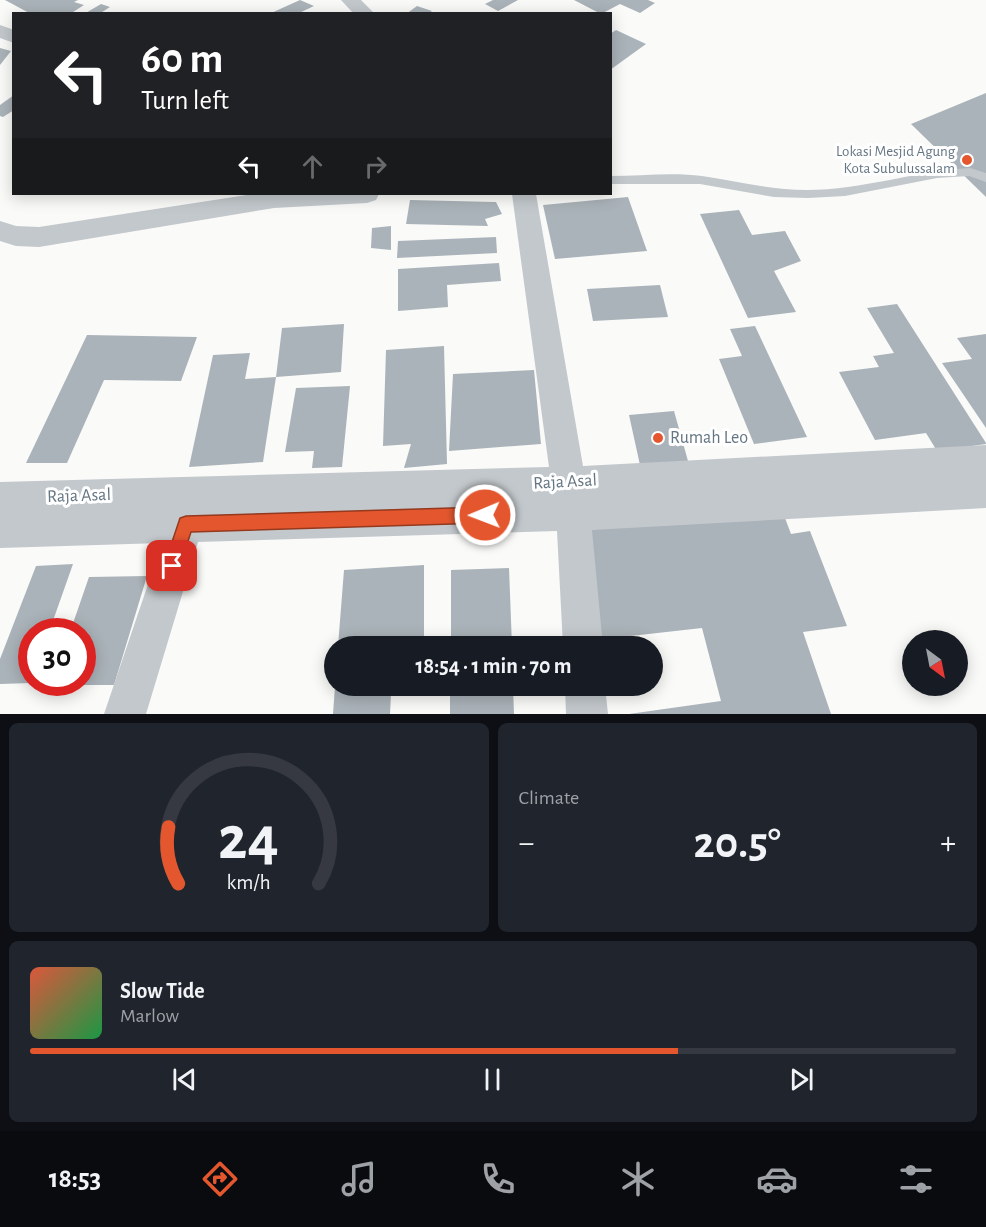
<!DOCTYPE html>
<meta charset="utf-8">
<style>
body{margin:0;font-family:"Alegreya Sans",sans-serif;background:#20242c;color:#f1f3f6;height:100vh;display:flex;flex-direction:column;font-size:22px;white-space:nowrap}
*{box-sizing:border-box;margin:0}
p{font-size:20px;color:#9ea1a6}
.icon{flex:none;width:33px;height:33px;fill:none;stroke:currentColor;stroke-width:2;stroke-linecap:round;stroke-linejoin:round}
.map{position:relative;height:714px;overflow:hidden}
.panel{display:flex;flex-direction:column;gap:9px;padding:9px;background:#0d0f14;flex:1}
.panel>*{flex:none}
.hud{position:absolute;left:12px;top:12px;width:600px;height:183px;border-radius:0px;box-shadow:0 3px 15px #0003;background:#202124;color:#fff;overflow:hidden}
.needle{width:39px;rotate:148deg}
.controls{position:absolute;left:902px;top:630px;display:grid;gap:12px}
.controls a{display:grid;place-items:center;width:66px;height:66px;border-radius:50%;background:#171b24;box-shadow:0 3px 15px #0003;font-size:30px}
.speed{position:absolute;left:18px;top:618px;display:flex;gap:12px;font-size:30px;font-weight:700;text-align:center}
.speed>*{display:grid;place-content:center;width:78px;height:78px;border-radius:50%;background:#171b24;box-shadow:0 3px 15px #0003;line-height:1}
.speed .limit{border:9px solid #d22;background:#fff;color:#111}
.pin{position:absolute;display:grid;place-items:center;width:51px;height:51px;color:#fff;margin:-26px;border-radius:12px;box-shadow:0 3px 9px #0006}
.me{position:absolute;width:66px;margin:-33px;rotate:269deg;stroke-linejoin:round;filter:drop-shadow(0 0 4px #0008)}
.turn{display:flex;align-items:center;gap:21px;height:126px;padding:0 30px;font-size:27px}
.turn .icon{width:78px;height:78px;stroke-width:2.5}
.turn b{display:block;font-size:42px;line-height:51px}
.lanes{display:flex;align-items:center;height:57px;padding:0 30px;background:#0003;justify-content:center;gap:30px;direction:ltr}
.lanes .off{opacity:.35}
.big{font-size:45px;font-weight:700;line-height:1.1}
.panel .widget{flex:1;display:flex;flex-direction:column;justify-content:center;gap:9px;min-width:0;padding:0 21px;border-radius:9px;background:#20242c}
.panel .dial{align-items:center;gap:0}
.dial svg{height:156px;overflow:visible;fill:none;stroke:#363941;stroke-width:7;stroke-linecap:round;text-anchor:middle}
.dial text{fill:#f1f3f6;stroke:none}
.song{display:flex;align-items:center;gap:18px}
.cover{width:72px;height:72px;border-radius:9px;background:linear-gradient(135deg,hsl(10 70% 55%),hsl(140 70% 35%))}
.played{height:6px;border-radius:3px;background:linear-gradient(90deg,#e4572e 70%,#363941 70%)}
.keys{display:flex;justify-content:space-around;direction:ltr}
.heat{display:flex;justify-content:space-between;align-items:center;font-size:33px;direction:ltr}
.panel .tiles{flex:1;display:grid;gap:9px;grid-template-columns:1fr 1fr}
.widget:last-child{grid-column:span 2}
.trip{position:absolute;left:324px;top:636px;width:339px;height:60px;border-radius:30px;background:#171b24;box-shadow:0 3px 15px #0003;font-weight:700;line-height:60px;text-align:center}
.dock{display:flex;height:96px;justify-content:space-around;align-items:center;background:#090b0e;color:#9ea1a6}
.dock .icon{width:42px;height:42px}
.dock .selected{color:#e4572e}
.dock b{font-size:27px;color:#f1f3f6}
.map>svg:first-child{display:block}
.building{fill:#aab3b9}
.lines{fill:none;stroke-linecap:round;stroke-linejoin:round}
.service{fill:#c3c8cc;fill-rule:evenodd}
.minor{fill:#c3c8cc;fill-rule:evenodd}
.route{fill:#e4572e;stroke:#94391e;stroke-width:1.5}
.poi-dot{fill:#e4572e;stroke:#fff;stroke-width:2}
.labels{text-anchor:middle;dominant-baseline:central;stroke-width:6;stroke-linejoin:round;paint-order:stroke}
.far-poi-label{font-size:15px;fill:#657683;stroke:#fff;text-anchor:end}
.poi-label{font-size:18px;fill:#657683;stroke:#fff;text-anchor:start}
.street-label{font-size:18px;fill:#657683;stroke:#fff}
</style>
<div class="map">
<svg width="986" height="714" viewBox="0 0 986 714">
<rect width="100%" height="100%" fill="#fafaf8"/>
<path class="building" d="M 5,0 L 78,0 L 74,2 L 84,5 L 70,14 L 31,14 Z
M 300,0 L 314,6 L 297,14 L 269,14 Z
M 493,0 L 518,0 L 498,11 L 485,4 Z
M 574,0 L 648,0 L 655,3 L 640,13 L 620,4 L 601,14 Z
M 101,4 L 110,7 L 99,14 L 84,14 Z
M 417,6 L 432,11 L 428,14 L 406,14 Z
M 616,30 L 646,44 L 610,70 L 610,34 Z
M 0,48 L 11,51 L 0,65 Z
M 986,93 L 986,197 L 911,124 Z
M 14,95 L 14,110 L 3,117 L 0,116 L 0,105 Z
M 628,197 L 647,251 L 555,259 L 543,205 Z
M 410,200 L 496,202 L 502,214 L 485,219 L 488,226 L 406,224 Z
M 739,210 L 752,235 L 785,231 L 801,261 L 774,271 L 796,312 L 748,318 L 700,214 Z
M 391,226 L 391,250 L 371,248 L 372,228 Z
M 496,237 L 497,253 L 397,258 L 398,241 Z
M 499,263 L 501,281 L 447,285 L 448,307 L 398,311 L 398,269 Z
M 660,285 L 668,317 L 593,321 L 587,289 Z
M 897,304 L 986,443 L 986,444 L 937,451 L 926,433 L 875,440 L 839,372 L 879,367 L 873,356 L 894,353 L 867,308 Z
M 344,324 L 341,372 L 276,377 L 282,328 Z
M 755,326 L 807,437 L 754,444 L 719,359 L 742,356 L 730,329 Z
M 986,334 L 986,428 L 942,363 L 972,359 L 957,338 Z
M 87,335 L 197,337 L 181,381 L 104,380 L 67,463 L 26,463 Z
M 444,346 L 447,464 L 404,468 L 411,444 L 383,446 L 386,350 Z
M 250,353 L 245,379 L 276,377 L 263,462 L 189,467 L 213,355 Z
M 534,370 L 541,444 L 449,451 L 453,374 Z
M 350,386 L 342,467 L 312,468 L 314,451 L 285,452 L 296,388 Z
M 674,411 L 688,461 L 640,465 L 629,415 Z
M 782,510 L 791,534 L 810,531 L 847,626 L 803,632 L 831,714 L 629,714 L 721,701 L 702,628 L 586,641 L 568,532 Z
M 73,564 L 49,632 L 32,632 L 31,683 L 0,684 L 0,659 L 36,566 Z
M 424,565 L 424,646 L 338,646 L 344,570 Z
M 509,568 L 512,646 L 451,646 L 451,570 Z
M 147,576 L 114,685 L 51,685 L 82,682 L 82,632 L 70,632 L 89,577 Z
M 335,686 L 424,686 L 424,692 L 391,694 L 390,714 L 333,714 Z
M 450,686 L 513,686 L 514,714 L 450,714 Z"/>
<g class="lines">
<path class="service" d="M 970,168 L 986,173 L 986,182 L 969,176 L 937,178 L 845,196 L 808,198 L 774,197 L 700,184 L 610,184 L 610,176 C 640,176 673,172 702,176 C 737,181 771,190 807,190 C 862,190 915,171 970,168 Z"/>
<path class="minor" d="M 341,0 L 361,0 L 375,14 L 354,14 Z
M 0,25 L 14,30 L 14,43 L 0,38 Z
M 253,194 L 379,194 L 376,200 L 367,203 L 274,208 L 39,247 L 16,246 L 0,241 L 0,221 L 16,226 L 39,227 Z
M 512,194 L 536,194 L 583,466 L 986,445 L 986,508 L 592,530 L 603,646 L 563,646 L 557,531 L 198,542 L 146,714 L 104,714 L 162,543 L 0,548 L 0,482 L 549,467 Z
M 565,686 L 605,686 L 608,714 L 566,714 Z"/>
</g>
<path class="route" d="M 485,507 L 491,509 L 493,515 L 491,521 L 485,523 L 191,532 L 178,572 L 172,574 L 166,572 L 164,566 L 180,518 L 186,516 Z"/>
<g class="poi-dot">
<circle cx="967" cy="160" r="6"/>
<circle cx="658" cy="438" r="6"/>
</g>
<g class="labels">
<g class="far-poi-label">
<text x="955" y="151">Lokasi Mesjid Agung<tspan x="955" dy="17">Kota Subulussalam</tspan></text>
</g>
<g class="poi-label">
<text x="670" y="438">Rumah Leo</text>
</g>
<g class="street-label">
<text transform="translate(565 482) rotate(-3)">Raja Asal</text>
<text transform="translate(79 496) rotate(-2)">Raja Asal</text>
</g>
</g>
</svg>
<div class="controls">
<a><svg class="needle" viewBox="-14 -14 28 28"><path d="M0-13l5 13h-10z" fill="#e53935"/><path d="M0 13l5-13h-10z" fill="#9ea1a6"/></svg></a>
</div>
<div class="speed"><div class="limit">30</div></div>
<div class="pin" style="left:172px;top:566px;background:#d93025"><svg class="icon" aria-label="arrive" viewBox="0 0 24 24"><path d="M6 21V4h12l-3 4 3 4H6"/></svg></div>
<svg class="me" style="left:485px;top:515px" viewBox="-20 -20 40 40"><circle r="17" fill="#e4572e" stroke="#fff" stroke-width="3"/><path d="M0-11L8 9 0 5-8 9z" fill="#fff"/></svg>
<div class="trip">18:54 · 1 min · 70 m</div>
<div class="hud">
<div class="turn"><svg class="icon" aria-label="left" viewBox="0 0 24 24"><path d="M17 20v-9H6M10 6l-5 5 5 5"/></svg><div><b>60 m</b>Turn left</div></div>
<div class="lanes"><svg class="icon" aria-label="left" viewBox="0 0 24 24"><path d="M17 20v-9H6M10 6l-5 5 5 5"/></svg><svg class="icon off" aria-label="ahead" viewBox="0 0 24 24"><path d="M12 20V5M6 11l6-6 6 6"/></svg><svg class="icon off" aria-label="right" viewBox="0 0 24 24"><path d="M7 20v-9h11M14 6l5 5-5 5"/></svg></div>
</div>
</div>
<section class="panel">
<div class="tiles">
<div class="widget dial"><svg viewBox="0 0 100 80">
<path d="M14 69A42 42 0 1 1 86 69"/>
<path d="M14 69A42 42 0 0 1 9 40" stroke="#e4572e"/>
<text x="50" y="56" font-size="32" font-weight="700">24</text>
<text x="50" y="72" font-size="11">km/h</text>
</svg></div>
<div class="widget"><p>Climate</p>
<div class="heat"><a>−</a><b class="big">20.5°</b><a>+</a></div>
</div>
<div class="widget">
<div class="song"><i class="cover"></i><div><b>Slow Tide</b><p>Marlow</p></div></div>
<div class="played"></div>
<div class="keys"><svg class="icon" aria-label="previous" viewBox="0 0 24 24"><path d="M18 5L8 12l10 7zM5 5v14"/></svg><svg class="icon" aria-label="pause" viewBox="0 0 24 24"><path d="M8 5v14M16 5v14"/></svg><svg class="icon" aria-label="next" viewBox="0 0 24 24"><path d="M6 5l10 7-10 7zM19 5v14"/></svg></div>
</div>
</div>
</section>
<nav class="dock">
<b>18:53</b>
<svg class="icon selected" aria-label="directions" viewBox="0 0 24 24"><path d="M12 3l9 9-9 9-9-9zM9 14v-3h6M13 9l2 2-2 2"/></svg>
<svg class="icon" aria-label="music" viewBox="0 0 24 24"><path d="M9 18V5l10-2v13"/><circle cx="6" cy="18" r="3"/><circle cx="16" cy="16" r="3"/></svg>
<svg class="icon" aria-label="phone" viewBox="0 0 24 24"><path d="M5 4h4l2 5-3 2q2 4 5 5l2-3 5 2v4C11 20 4 13 5 4z"/></svg>
<svg class="icon" aria-label="climate" viewBox="0 0 24 24"><path d="M12 3v18M4 7l16 10M4 17L20 7"/></svg>
<svg class="icon" aria-label="car" viewBox="0 0 24 24"><path d="M5 17H2v-5l4-1 3-4h7l3 4 3 1v5h-3M9 17h6M6 11h13"/><circle cx="7" cy="17" r="2"/><circle cx="17" cy="17" r="2"/></svg>
<svg class="icon" aria-label="filters" viewBox="0 0 24 24"><path d="M4 7h16M4 17h16"/><circle cx="9" cy="7" r="2"/><circle cx="15" cy="17" r="2"/></svg>
</nav>
